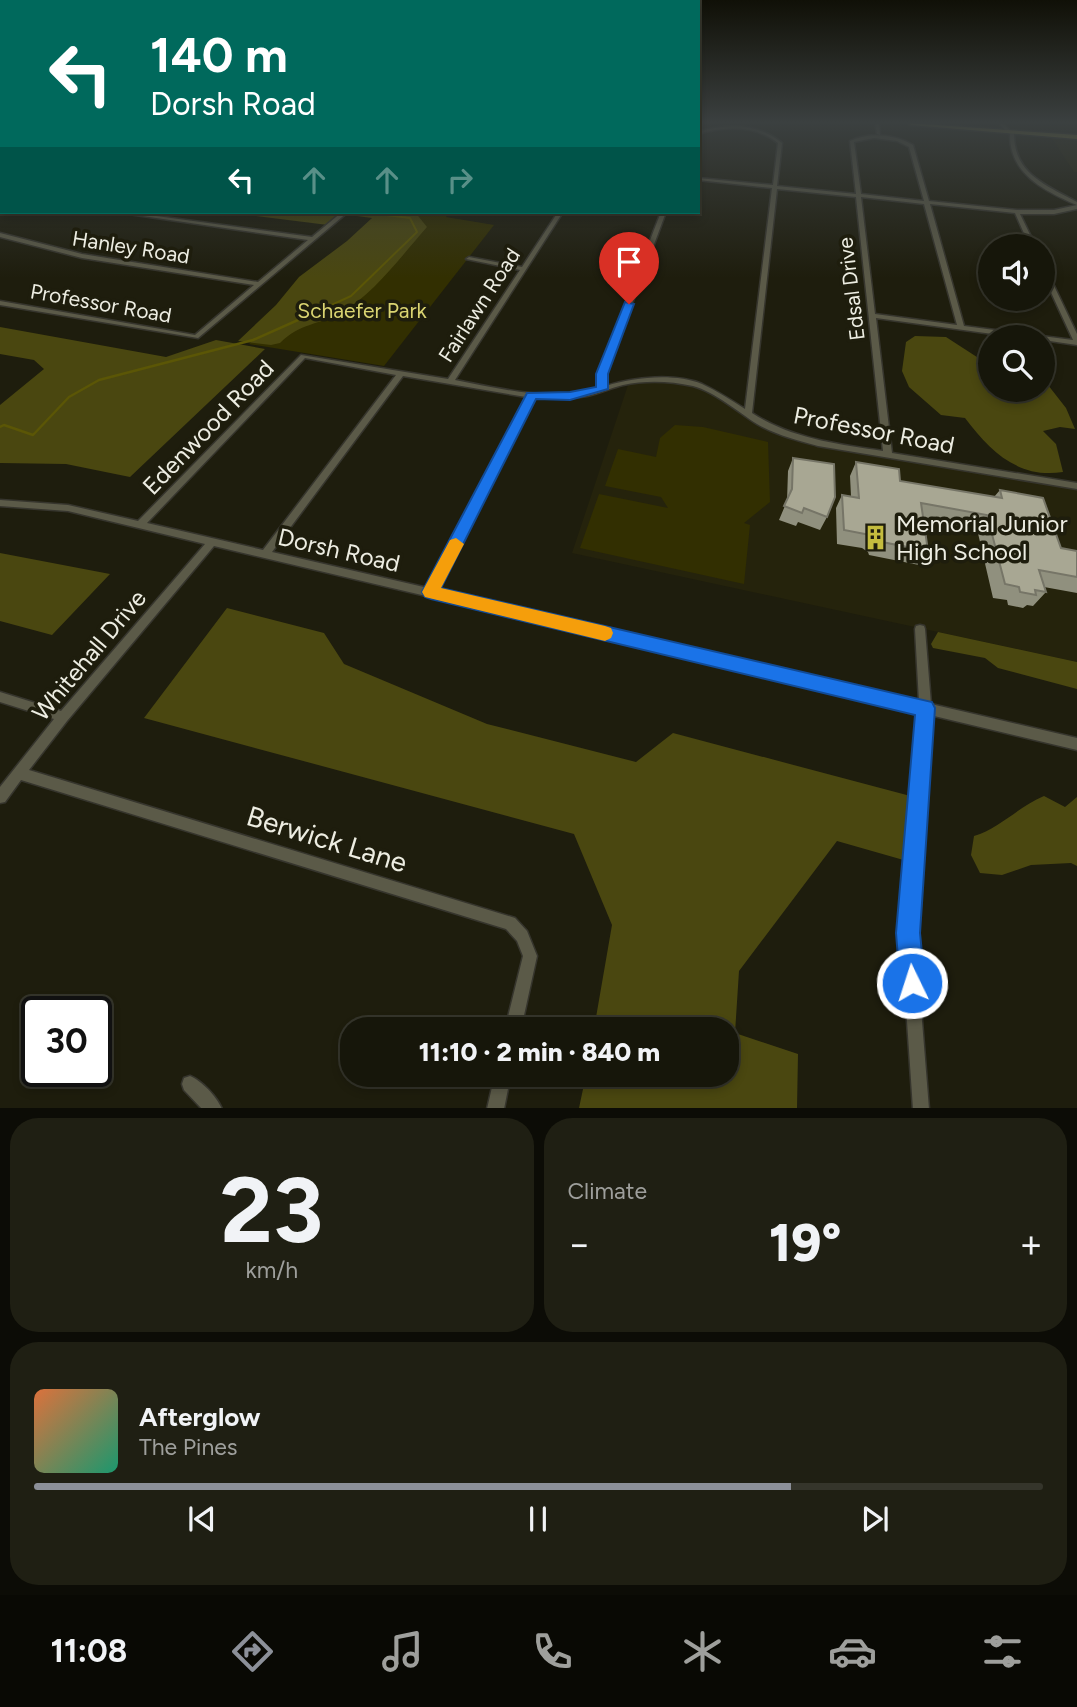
<!DOCTYPE html>
<meta charset="utf-8">
<style>
body{margin:0;font-family:Figtree,sans-serif;background:#1f1f13;color:#f1f3f6;height:100vh;display:flex;flex-direction:column;font-size:26px;white-space:nowrap}
*{box-sizing:border-box;margin:0}
p{font-size:23px;color:#9e9f9c}
.icon{flex:none;width:38px;height:38px;fill:none;stroke:currentColor;stroke-width:2;stroke-linecap:round;stroke-linejoin:round}
.map{position:relative;height:1108px;overflow:hidden}
.details{display:flex;flex-direction:column;gap:10px;padding:10px;background:#0c0c06;flex:1}
.details>*{flex:none}
.hud{position:absolute;left:0px;top:0px;width:700px;height:214px;box-shadow:0 4px 10px #0003,0 0 0 2px #35352b;background:#00695c;color:#fff;overflow:hidden}
.controls{position:absolute;left:978px;top:234px;display:grid;gap:14px}
.controls a{display:grid;place-items:center;width:77px;height:77px;border-radius:50%;background:#16160a;box-shadow:0 4px 10px #0003,0 0 0 2px #35352b;font-size:35px}
.speed{position:absolute;left:21px;top:996px;display:flex;gap:14px;font-size:35px;font-weight:700;text-align:center}
.speed>*{display:grid;place-content:center;width:91px;height:91px;border-radius:50%;background:#16160a;box-shadow:0 4px 10px #0003,0 0 0 2px #35352b;line-height:1}
.speed .limit{border:4px solid #111;border-radius:10px;background:#fff;color:#111}
.pin{position:absolute;display:grid;place-items:center;width:60px;height:60px;color:#fff;margin:-72px -30px;border-radius:50% 50% 50% 0;rotate:-45deg;box-shadow:0 0 7px #0007}
.pin .icon{rotate:45deg}
.me{position:absolute;width:77px;margin:-38px;rotate:356deg;stroke-linejoin:round;filter:drop-shadow(0 0 5px #0008)}
.turn{display:flex;align-items:center;gap:24px;height:147px;padding:0 35px;font-size:32px}
.turn .icon{width:91px;height:91px;stroke-width:2.5}
.turn b{display:block;font-size:49px;line-height:60px}
.lanes{display:flex;align-items:center;height:66px;padding:0 35px;background:#0003;justify-content:center;gap:35px;direction:ltr}
.lanes .off{opacity:.35}
.big{font-size:52px;font-weight:800;line-height:1.1}
.details .tile{flex:1;display:flex;flex-direction:column;justify-content:center;gap:10px;min-width:0;padding:0 24px;border-radius:28px;background:#1f1f13}
.details .dial{align-items:center;gap:0}
.dial b{font-size:91px;line-height:1}
.song{display:flex;align-items:center;gap:21px}
.cover{width:84px;height:84px;border-radius:10px;background:linear-gradient(135deg,hsl(20 70% 55%),hsl(160 70% 35%))}
.played{height:7px;border-radius:4px;background:linear-gradient(90deg,#8c9099 75%,#35352b 75%)}
.keys{display:flex;justify-content:space-around;direction:ltr}
.heat{display:flex;justify-content:space-between;align-items:center;font-size:38px;direction:ltr}
.details .tiles{flex:1;display:grid;gap:10px;grid-template-columns:1fr 1fr}
.tile:last-child{grid-column:span 2}
.trip{position:absolute;left:340px;top:1017px;width:399px;height:70px;border-radius:28px;background:#16160a;box-shadow:0 4px 10px #0003,0 0 0 2px #35352b;font-weight:800;line-height:70px;text-align:center}
.menu{display:flex;height:112px;justify-content:space-around;align-items:center;background:#090904;color:#9e9f9c}
.menu .icon{width:49px;height:49px}
.menu .active{color:#8c9099}
.menu b{font-size:32px;color:#f1f3f6}
.map>svg:first-child{display:block}
.built{fill:#25230c}
.green{fill:#322f01}
.forest{fill:#4a4710}
.lines{fill:none;stroke-linecap:round;stroke-linejoin:round}
.stream-far1{stroke:#5b5606;stroke-width:2}
.stream{stroke:#5b5606;stroke-width:2.5}
.minor-casing{stroke:#36352d;stroke-width:3}
.tertiary-casing{stroke:#36352d;stroke-width:4}
.primary-casing{stroke:#36352d;stroke-width:3}
.minor{fill:#5b5a48;fill-rule:evenodd}
.tertiary{fill:#5b5a48;fill-rule:evenodd}
.primary{fill:#9e9942;fill-rule:evenodd}
.wall{fill:#90907e}
.building{fill:#a8a793;stroke:#767567;stroke-width:2}
.route{fill:#1a73e8;stroke:#114b97;stroke-width:2}
.slow{fill:#f59e0b}
.labels{text-anchor:middle;dominant-baseline:central;stroke-width:7;stroke-linejoin:round;paint-order:stroke}
.far-street-label{font-size:21px;fill:#edede2;stroke:#1e1d0d}
.far-park-label{font-size:21px;fill:#dad471;stroke:#1e1d0d}
.street-label{font-size:24px;fill:#edede2;stroke:#1e1d0d}
.poi-label{font-size:24px;fill:#edede2;stroke:#1e1d0d;text-anchor:start}
.near-street-label{font-size:28px;fill:#edede2;stroke:#1e1d0d}
</style>
<div class="map">
<svg width="1077" height="1109" viewBox="0 0 1077 1109">
<rect width="100%" height="100%" fill="#1e1d0d"/>
<path class="built" d="M 1049,134 L 1077,137 L 1077,172 L 1074,172 Z
M 652,379 L 698,385 L 788,435 L 1077,486 L 1077,662 L 572,553 L 629,382 Z"/>
<path class="green" d="M 393,212 L 449,212 L 446,217 L 494,225 L 384,366 L 249,344 Z
M 675,425 L 703,427 L 768,442 L 770,502 L 744,523 L 750,525 L 744,584 L 580,548 L 599,494 L 668,508 L 661,497 L 605,486 L 618,449 L 656,457 L 660,438 Z"/>
<path class="forest" d="M 225,212 L 415,212 L 427,227 C 403,254 373,295 342,312 C 319,325 300,323 280,343 L 271,345 L 238,341 L 276,305 L 299,277 L 347,241 L 372,218 L 342,214 L 328,225 Z
M 0,327 L 166,357 L 216,340 L 265,349 L 130,477 L 66,464 L 0,463 L 0,405 L 44,369 L 34,360 L 0,354 Z
M 915,336 L 946,337 L 980,359 L 990,361 L 990,390 L 1043,390 L 1043,363 L 1052,369 L 1048,385 L 1066,408 L 1075,429 L 1060,427 L 1043,431 L 1056,444 L 1063,472 C 1018,479 990,451 965,418 L 941,415 L 909,387 L 902,371 L 906,342 Z
M 0,553 L 110,574 L 52,635 L 0,621 Z
M 227,608 L 324,633 L 344,664 L 487,724 L 636,762 L 673,733 L 918,798 L 914,863 L 837,841 L 739,971 L 735,1033 L 798,1054 L 797,1108 L 579,1108 L 586,1075 L 726,1074 L 726,1029 L 594,1029 L 612,925 L 574,834 L 144,718 Z
M 938,632 L 1077,662 L 1077,689 L 998,668 L 985,658 L 933,648 L 931,644 Z
M 1044,796 L 1065,807 L 1077,797 L 1077,866 L 1071,863 L 1031,865 L 1002,875 L 980,873 L 971,855 L 974,836 C 1000,828 1018,807 1044,796 Z"/>
<g class="lines">
<path class="stream-far1" d="M 312,314 L 351,296 L 417,232 L 410,218 L 362,212"/>
<path class="stream" d="M 0,427 L 4,425 L 33,435 L 69,397 L 99,380 L 253,340 L 316,312"/>
<defs>
<path id="minor" d="M 875,123 L 879,123 L 880,135 L 877,134 Z
M 998,123 L 1002,123 L 1014,134 C 1014,174 1046,185 1077,202 L 1077,209 L 1054,214 L 1020,214 L 1036,247 L 1030,247 L 1015,213 L 930,204 L 964,326 L 1073,340 L 1043,275 L 1043,267 L 1046,269 L 1077,334 L 1077,345 L 1043,340 L 1043,338 L 1022,338 L 876,318 L 892,453 L 1077,483 L 1077,489 L 818,446 C 797,440 776,435 757,424 C 738,412 715,392 693,386 C 670,381 646,380 623,385 C 611,388 600,393 587,396 C 569,399 552,398 534,398 L 437,590 L 919,702 L 915,629 L 916,626 L 920,625 L 924,626 L 925,629 L 931,704 L 1077,738 L 1077,750 L 930,715 L 915,933 L 929,1109 L 913,1109 L 901,933 L 919,712 L 214,546 L 67,721 L 29,770 L 515,918 L 527,931 L 537,956 L 521,1029 L 505,1029 L 523,956 L 517,941 L 506,929 L 21,780 L 5,802 L 0,803 L 0,787 L 54,719 L 0,702 L 0,692 L 61,711 L 205,544 L 68,511 L 0,506 L 0,500 L 68,505 L 138,521 L 301,355 L 448,379 L 520,270 L 466,259 L 469,257 L 522,267 L 558,212 L 563,212 L 455,380 C 502,389 551,402 598,388 L 598,374 L 661,212 L 666,212 L 606,374 L 606,386 C 634,377 675,373 702,384 C 717,391 731,400 745,409 L 772,188 L 698,180 L 698,178 L 773,185 L 778,143 C 755,125 725,126 698,134 L 698,132 C 726,123 759,123 782,143 L 777,186 L 856,194 L 850,141 C 869,132 894,134 913,145 L 929,201 L 1017,210 L 1054,210 L 1077,205 C 1045,191 1009,174 1010,134 ZM 874,138 L 897,141 L 909,147 L 924,201 L 861,194 L 854,142 ZM 777,189 L 856,197 L 883,451 C 838,444 792,439 752,413 ZM 861,197 L 924,204 L 957,325 L 875,314 ZM 305,358 L 396,375 L 263,550 L 147,523 ZM 403,376 L 526,397 L 428,588 L 272,552 Z
M 0,136 L 2,136 L 2,139 L 0,139 Z
M 0,191 L 2,191 L 2,193 L 0,193 Z
M 115,212 L 127,212 L 312,237 L 342,212 L 348,212 L 198,338 L 0,305 L 0,301 L 195,335 L 254,285 L 82,258 L 0,237 L 0,233 L 82,254 L 258,282 L 308,240 Z
M 495,1074 L 511,1074 L 504,1109 L 487,1109 Z
M 190,1076 C 202,1081 217,1097 222,1109 L 202,1109 L 184,1090 L 182,1084 L 184,1078 Z"/>
<path id="tertiary" d="M 0,176 L 2,176 L 2,180 L 0,180 Z"/>
<path id="primary" d="M 908,123 L 1077,135 L 1077,139 L 911,125 Z"/>
</defs>
<use href="#minor" class="minor-casing"/>
<use href="#tertiary" class="tertiary-casing"/>
<use href="#primary" class="primary-casing"/>
<use href="#minor" class="minor"/>
<use href="#tertiary" class="tertiary"/>
<use href="#primary" class="primary"/>
</g>
<path class="wall" d="M 793,458 L 827,517 L 820,530 L 798,522 L 796,526 L 779,520 L 787,501 L 788,471 Z
M 856,462 L 900,481 L 994,497 L 1000,490 L 1061,548 L 1077,551 L 1077,593 L 1044,587 L 1046,592 L 1033,606 L 1027,605 L 1023,608 L 1008,605 L 1007,600 L 993,598 L 977,529 L 923,519 L 928,551 L 919,565 L 869,555 L 868,552 L 862,548 L 837,544 L 836,508 L 842,495 L 851,496 L 850,476 Z"/>
<path class="building" d="M 793,458 L 834,464 L 835,497 L 827,517 L 804,508 L 802,513 L 784,506 L 792,489 Z
M 856,462 L 899,469 L 900,481 L 1002,498 L 1000,490 L 1043,498 L 1061,548 L 1077,551 L 1077,577 L 1039,570 L 1046,592 L 1035,590 L 1036,595 L 1020,592 L 1019,587 L 1005,584 L 987,515 L 921,503 L 928,551 L 877,541 L 876,539 L 870,535 L 844,530 L 842,495 L 859,498 Z"/>
<linearGradient id="sky" x2="0" y2="1"><stop stop-color="#101007"/><stop offset="0.44" stop-color="#3b4040"/><stop offset="1" stop-color="#3b4040" stop-opacity="0"/></linearGradient>
<rect width="1077" height="278" fill="url(#sky)"/>
<path class="route" d="M 625,302 L 634,304 L 608,374 L 608,389 L 570,400 L 536,399 L 441,588 L 932,702 L 935,708 L 920,933 L 925,983 L 921,992 L 912,996 L 903,992 L 900,983 L 896,933 L 915,715 L 431,599 L 425,597 L 422,592 L 527,393 L 570,392 L 596,387 L 596,374 Z"/>
<path class="slow" d="M 456,538 L 464,544 L 441,588 L 605,626 L 611,628 L 613,633 L 611,638 L 605,641 L 425,597 L 422,592 L 450,540 Z"/>
<defs>
<symbol id="building-bare" viewBox="-9 -9 18 18"><path d="M-4-6H4V6H1V3H-1V6H-4ZM-2.5-4.3h1.7v1.8h-1.7ZM.8-4.3h1.7v1.8H.8ZM-2.5-1h1.7V.8h-1.7ZM.8-1h1.7V.8H.8Z" fill="#c4bc3e" stroke="#1e1d0d" stroke-width="2.5" paint-order="stroke"/></symbol>
</defs>
<g fill-rule="evenodd">
<use href="#building-bare" x="858" y="520" width="35" height="35"/>
</g>
<g class="labels">
<g class="far-street-label">
<text transform="translate(131 247) rotate(9)">Hanley Road</text>
<text transform="translate(851 289) rotate(-97)">Edsal Drive</text>
<text transform="translate(101 303) rotate(10)">Professor Road</text>
<text transform="translate(479 305) rotate(-57)">Fairlawn Road</text>
</g>
<g class="far-park-label">
<text x="362" y="310">Schaefer Park</text>
</g>
<g class="street-label">
<text transform="translate(208 427) rotate(-46)">Edenwood Road</text>
<text transform="translate(874 430) rotate(11)">Professor Road</text>
<text transform="translate(339 550) rotate(13)">Dorsh Road</text>
<text transform="translate(89 655) rotate(-50)">Whitehall Drive</text>
</g>
<g class="poi-label">
<text x="896" y="523">Memorial Junior<tspan x="896" dy="28">High School</tspan></text>
</g>
<g class="near-street-label">
<text transform="translate(327 839) rotate(17)">Berwick Lane</text>
</g>
</g>
</svg>
<div class="controls">
<a><svg class="icon" aria-label="sound" viewBox="0 0 24 24"><path d="M4 9h4l5-4v14l-5-4H4zM17 9q2 3 0 6"/></svg></a>
<a><svg class="icon" aria-label="search" viewBox="0 0 24 24"><circle cx="10" cy="10" r="6"/><path d="M15 15l6 6"/></svg></a>
</div>
<div class="speed"><div class="limit">30</div></div>
<div class="pin" style="left:629px;top:304px;background:#d93025"><svg class="icon" aria-label="arrive" viewBox="0 0 24 24"><path d="M6 21V4h12l-3 4 3 4H6"/></svg></div>
<svg class="me" style="left:912px;top:983px" viewBox="-20 -20 40 40"><circle r="17" fill="#1a73e8" stroke="#fff" stroke-width="3"/><path d="M0-11L8 9 0 5-8 9z" fill="#fff"/></svg>
<div class="trip">11:10 · 2 min · 840 m</div>
<div class="hud">
<div class="turn"><svg class="icon" aria-label="left" viewBox="0 0 24 24"><path d="M17 20v-9H6M10 6l-5 5 5 5"/></svg><div><b>140 m</b>Dorsh Road</div></div>
<div class="lanes"><svg class="icon" aria-label="left" viewBox="0 0 24 24"><path d="M17 20v-9H6M10 6l-5 5 5 5"/></svg><svg class="icon off" aria-label="ahead" viewBox="0 0 24 24"><path d="M12 20V5M6 11l6-6 6 6"/></svg><svg class="icon off" aria-label="ahead" viewBox="0 0 24 24"><path d="M12 20V5M6 11l6-6 6 6"/></svg><svg class="icon off" aria-label="right" viewBox="0 0 24 24"><path d="M7 20v-9h11M14 6l5 5-5 5"/></svg></div>
</div>
</div>
<section class="details">
<div class="tiles">
<div class="tile dial"><b>23</b><p>km/h</p></div>
<div class="tile"><p>Climate</p>
<div class="heat"><a>−</a><b class="big">19°</b><a>+</a></div>
</div>
<div class="tile">
<div class="song"><i class="cover"></i><div><b>Afterglow</b><p>The Pines</p></div></div>
<div class="played"></div>
<div class="keys"><svg class="icon" aria-label="previous" viewBox="0 0 24 24"><path d="M18 5L8 12l10 7zM5 5v14"/></svg><svg class="icon" aria-label="pause" viewBox="0 0 24 24"><path d="M8 5v14M16 5v14"/></svg><svg class="icon" aria-label="next" viewBox="0 0 24 24"><path d="M6 5l10 7-10 7zM19 5v14"/></svg></div>
</div>
</div>
</section>
<nav class="menu">
<b>11:08</b>
<svg class="icon active" aria-label="directions" viewBox="0 0 24 24"><path d="M12 3l9 9-9 9-9-9zM9 14v-3h6M13 9l2 2-2 2"/></svg>
<svg class="icon" aria-label="music" viewBox="0 0 24 24"><path d="M9 18V5l10-2v13"/><circle cx="6" cy="18" r="3"/><circle cx="16" cy="16" r="3"/></svg>
<svg class="icon" aria-label="phone" viewBox="0 0 24 24"><path d="M5 4h4l2 5-3 2q2 4 5 5l2-3 5 2v4C11 20 4 13 5 4z"/></svg>
<svg class="icon" aria-label="climate" viewBox="0 0 24 24"><path d="M12 3v18M4 7l16 10M4 17L20 7"/></svg>
<svg class="icon" aria-label="car" viewBox="0 0 24 24"><path d="M5 17H2v-5l4-1 3-4h7l3 4 3 1v5h-3M9 17h6M6 11h13"/><circle cx="7" cy="17" r="2"/><circle cx="17" cy="17" r="2"/></svg>
<svg class="icon" aria-label="filters" viewBox="0 0 24 24"><path d="M4 7h16M4 17h16"/><circle cx="9" cy="7" r="2"/><circle cx="15" cy="17" r="2"/></svg>
</nav>
